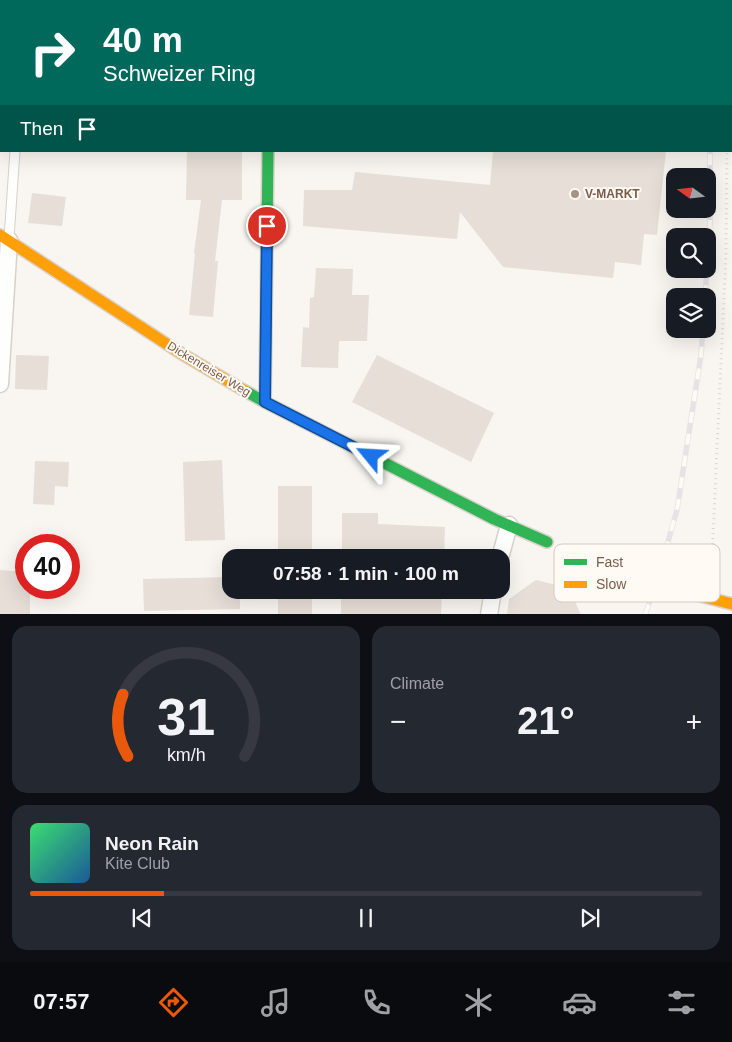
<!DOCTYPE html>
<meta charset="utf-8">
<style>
body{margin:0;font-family:Arial,sans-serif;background:#242831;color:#f1f3f6;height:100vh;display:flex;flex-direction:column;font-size:19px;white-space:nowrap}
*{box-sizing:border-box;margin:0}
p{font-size:16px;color:#9ea1a6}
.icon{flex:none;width:28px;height:28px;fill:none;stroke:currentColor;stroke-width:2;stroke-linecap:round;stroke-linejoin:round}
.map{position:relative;height:614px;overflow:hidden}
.sheet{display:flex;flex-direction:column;gap:12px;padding:12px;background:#0d0f14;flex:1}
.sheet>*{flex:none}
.guide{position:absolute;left:0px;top:0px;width:732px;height:152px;box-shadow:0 5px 20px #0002;background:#00695c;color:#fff;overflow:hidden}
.needle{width:32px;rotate:285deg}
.tools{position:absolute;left:666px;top:168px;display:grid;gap:10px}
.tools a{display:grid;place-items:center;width:50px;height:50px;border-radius:10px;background:#171b24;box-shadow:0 5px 20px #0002;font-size:25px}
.speed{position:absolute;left:15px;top:534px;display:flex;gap:10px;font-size:25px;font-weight:700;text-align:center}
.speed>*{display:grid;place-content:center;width:65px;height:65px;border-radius:50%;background:#171b24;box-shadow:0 5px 20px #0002;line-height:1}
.speed .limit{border:8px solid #d22;background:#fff;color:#111}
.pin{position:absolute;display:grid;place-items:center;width:42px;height:42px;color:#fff;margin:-21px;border:2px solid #fff;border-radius:50%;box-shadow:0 1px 5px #0007}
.me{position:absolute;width:55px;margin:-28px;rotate:297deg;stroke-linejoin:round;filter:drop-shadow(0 0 4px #0008)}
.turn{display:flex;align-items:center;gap:18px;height:105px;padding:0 20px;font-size:22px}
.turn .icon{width:65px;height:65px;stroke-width:2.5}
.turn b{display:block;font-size:35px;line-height:42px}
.then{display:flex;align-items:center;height:48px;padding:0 20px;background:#0003;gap:10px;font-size:19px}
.big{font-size:38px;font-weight:800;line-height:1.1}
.sheet .card{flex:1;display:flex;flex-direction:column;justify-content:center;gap:8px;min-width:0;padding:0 18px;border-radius:15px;background:#242831}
.sheet .dial{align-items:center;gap:0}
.dial svg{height:130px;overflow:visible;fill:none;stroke:#363941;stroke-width:7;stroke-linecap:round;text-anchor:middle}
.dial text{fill:#f1f3f6;stroke:none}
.song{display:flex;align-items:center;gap:15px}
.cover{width:60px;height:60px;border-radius:8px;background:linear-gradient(135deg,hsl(140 70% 55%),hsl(210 70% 35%))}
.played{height:5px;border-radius:2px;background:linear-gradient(90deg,#ea580c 20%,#363941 20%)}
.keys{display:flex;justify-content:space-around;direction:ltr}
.heat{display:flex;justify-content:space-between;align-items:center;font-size:28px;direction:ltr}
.sheet .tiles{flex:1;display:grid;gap:12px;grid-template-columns:1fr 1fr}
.card:last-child{grid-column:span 2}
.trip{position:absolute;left:222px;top:549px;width:288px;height:50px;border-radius:15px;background:#171b24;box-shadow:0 5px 20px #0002;font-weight:800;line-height:50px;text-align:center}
.menu{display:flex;height:80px;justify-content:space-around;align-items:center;background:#090b0e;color:#9ea1a6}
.menu .icon{width:35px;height:35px}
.menu .current{color:#ea580c}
.menu b{font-size:22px;color:#f1f3f6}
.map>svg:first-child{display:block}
.building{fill:#e6ded7}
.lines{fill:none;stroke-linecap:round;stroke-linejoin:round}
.lane-casing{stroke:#d7d1cb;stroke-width:11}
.street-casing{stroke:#d7d1cb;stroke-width:19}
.fast-casing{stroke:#d9d2cb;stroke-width:14}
.slow-casing{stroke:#d9d2cb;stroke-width:14}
.path{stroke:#dcd5d0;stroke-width:3;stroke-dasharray:1 4;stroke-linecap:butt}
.lane{stroke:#fefefd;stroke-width:9}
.street{stroke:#fefefd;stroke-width:16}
.fast{stroke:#30b455;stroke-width:11}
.slow{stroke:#ff9f0a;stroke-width:11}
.rail-casing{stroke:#e6e3e7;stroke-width:5.5}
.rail{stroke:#fffaf3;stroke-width:4;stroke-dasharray:11;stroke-linecap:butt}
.route-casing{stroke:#114b97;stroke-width:12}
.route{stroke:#1a73e8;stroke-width:9}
.poi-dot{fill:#a69286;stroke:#fffaf3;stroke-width:2}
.labels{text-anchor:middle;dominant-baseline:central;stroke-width:4;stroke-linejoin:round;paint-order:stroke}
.poi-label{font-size:12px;font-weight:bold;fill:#7a5c4d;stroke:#fffaf3;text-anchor:start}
.street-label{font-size:12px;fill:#7a5c4d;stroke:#fffaf3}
.key{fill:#fffaf3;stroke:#d7cbc1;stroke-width:1}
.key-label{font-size:14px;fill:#7a5c4d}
</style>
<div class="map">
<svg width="732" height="615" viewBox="0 0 732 615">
<rect width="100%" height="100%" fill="#f9f5f0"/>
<path class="building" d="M 187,151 L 242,151 L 242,200 L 222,200 L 215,261 L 218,261 L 213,317 L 189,315 L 195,253 L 194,253 L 201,200 L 186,200 Z
M 493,151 L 666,151 L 657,235 L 644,234 L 641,265 L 615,262 L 613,278 L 503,267 L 460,212 L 457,239 L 303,226 L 304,190 L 352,190 L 355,172 L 490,185 Z
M 32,193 L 66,197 L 62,226 L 28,223 Z
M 316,268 L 353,269 L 352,295 L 369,295 L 367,341 L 339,341 L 338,368 L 301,367 L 303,327 L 309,328 L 310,298 L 314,297 Z
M 16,355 L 49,356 L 47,390 L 15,389 Z
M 377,355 L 494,413 L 471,462 L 352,402 Z
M 222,460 L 225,540 L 185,541 L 183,462 Z
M 35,461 L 69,462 L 68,487 L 55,486 L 54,505 L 33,504 Z
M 278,486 L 312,486 L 312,558 L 278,558 Z
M 342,513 L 378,513 L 378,524 L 445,527 L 444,558 L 342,558 Z
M 0,570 L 26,572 L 26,588 L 30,588 L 30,615 L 0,615 Z
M 231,577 L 231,590 L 240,590 L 240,609 L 144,611 L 143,579 Z
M 536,580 L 569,588 L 581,615 L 507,615 L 509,599 Z
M 278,590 L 312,590 L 312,615 L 278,615 Z
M 341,590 L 442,590 L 441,615 L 341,615 Z"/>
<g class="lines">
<defs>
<path id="lane" d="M 9,238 L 15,151"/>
<path id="street" d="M 272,1 L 272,0
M 0,384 L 9,240
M 500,558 L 509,525
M 489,615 L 493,590"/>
<path id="fast" d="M 245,391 L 265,402 L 494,519 L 547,542
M 265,402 L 268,151"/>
<path id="slow" d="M 0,235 L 182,354 L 245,391
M 681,591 L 732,604"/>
</defs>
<use href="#lane" class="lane-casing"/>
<use href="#street" class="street-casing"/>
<use href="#fast" class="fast-casing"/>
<use href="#slow" class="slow-casing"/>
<path class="path" d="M 717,0 L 717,1
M 564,550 L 621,573 L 661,585
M 711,579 L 726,254 L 727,151"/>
<use href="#lane" class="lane"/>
<use href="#street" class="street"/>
<use href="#fast" class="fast"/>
<use href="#slow" class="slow"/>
<defs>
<path id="rail" d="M 699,0 L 699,1
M 708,253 L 710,221 L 710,151
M 705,296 L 707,269
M 645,615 L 656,584 L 677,510 L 701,355 L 703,329"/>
</defs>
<use href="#rail" class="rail-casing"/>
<use href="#rail" class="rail"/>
</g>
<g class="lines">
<defs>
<path id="route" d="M 267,226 L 265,402 L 371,456"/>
</defs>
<use href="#route" class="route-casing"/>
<use href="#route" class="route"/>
</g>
<circle class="poi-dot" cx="575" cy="194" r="5"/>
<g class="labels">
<g class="poi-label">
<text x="585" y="194">V-MARKT</text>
</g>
<g class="street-label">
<text transform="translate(209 369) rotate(31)">Dickenreiser Weg</text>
</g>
</g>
<rect x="554" y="544" width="166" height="58" rx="8" class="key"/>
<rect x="564" y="559" width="23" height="6" fill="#30b455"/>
<rect x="564" y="581" width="23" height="7" fill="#ff9f0a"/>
<g class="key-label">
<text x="596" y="567">Fast</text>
<text x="596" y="589">Slow</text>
</g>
</svg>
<div class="tools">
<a><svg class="needle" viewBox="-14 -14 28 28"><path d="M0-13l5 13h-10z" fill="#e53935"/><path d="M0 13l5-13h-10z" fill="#9ea1a6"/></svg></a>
<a><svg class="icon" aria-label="search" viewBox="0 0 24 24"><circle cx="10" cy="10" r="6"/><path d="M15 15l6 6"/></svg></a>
<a><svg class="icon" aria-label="layers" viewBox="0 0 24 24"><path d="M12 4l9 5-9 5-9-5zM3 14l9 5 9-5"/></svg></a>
</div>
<div class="speed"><div class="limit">40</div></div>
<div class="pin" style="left:267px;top:226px;background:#d93025"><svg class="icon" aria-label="arrive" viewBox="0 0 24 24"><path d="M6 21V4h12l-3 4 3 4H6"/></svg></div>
<svg class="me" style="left:371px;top:456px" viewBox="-20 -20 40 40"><path d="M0-17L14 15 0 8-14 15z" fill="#1a73e8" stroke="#fff" stroke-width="4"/></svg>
<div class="trip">07:58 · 1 min · 100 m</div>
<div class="guide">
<div class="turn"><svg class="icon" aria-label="right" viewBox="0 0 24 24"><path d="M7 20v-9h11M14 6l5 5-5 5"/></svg><div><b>40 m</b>Schweizer Ring</div></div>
<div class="then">Then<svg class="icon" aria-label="arrive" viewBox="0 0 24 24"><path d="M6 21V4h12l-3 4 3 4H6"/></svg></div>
</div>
</div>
<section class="sheet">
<div class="tiles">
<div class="card dial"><svg viewBox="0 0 100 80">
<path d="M14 69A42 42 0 1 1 86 69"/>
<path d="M14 69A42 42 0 0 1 11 31" stroke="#ea580c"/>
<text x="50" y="56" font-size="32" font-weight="700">31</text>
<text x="50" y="72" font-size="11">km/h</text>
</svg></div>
<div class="card"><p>Climate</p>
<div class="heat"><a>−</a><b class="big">21°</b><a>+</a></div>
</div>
<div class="card">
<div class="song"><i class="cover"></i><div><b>Neon Rain</b><p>Kite Club</p></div></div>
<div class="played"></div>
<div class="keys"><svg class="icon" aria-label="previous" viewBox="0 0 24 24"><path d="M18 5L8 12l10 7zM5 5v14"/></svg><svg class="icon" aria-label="pause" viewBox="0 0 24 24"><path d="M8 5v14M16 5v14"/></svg><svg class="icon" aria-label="next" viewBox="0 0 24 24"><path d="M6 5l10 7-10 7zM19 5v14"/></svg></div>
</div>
</div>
</section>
<nav class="menu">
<b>07:57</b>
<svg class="icon current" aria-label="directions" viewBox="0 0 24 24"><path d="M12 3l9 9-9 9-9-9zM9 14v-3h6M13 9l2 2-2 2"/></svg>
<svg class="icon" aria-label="music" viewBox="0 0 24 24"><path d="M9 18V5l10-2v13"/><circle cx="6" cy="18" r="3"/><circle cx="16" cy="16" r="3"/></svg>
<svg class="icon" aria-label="phone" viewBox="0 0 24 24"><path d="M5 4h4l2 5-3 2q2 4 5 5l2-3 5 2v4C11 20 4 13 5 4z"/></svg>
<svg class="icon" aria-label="climate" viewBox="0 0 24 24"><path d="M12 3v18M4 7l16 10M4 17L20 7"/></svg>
<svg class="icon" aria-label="car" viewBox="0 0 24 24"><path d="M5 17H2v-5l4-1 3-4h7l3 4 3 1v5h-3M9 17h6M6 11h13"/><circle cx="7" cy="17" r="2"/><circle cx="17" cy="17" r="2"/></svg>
<svg class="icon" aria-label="filters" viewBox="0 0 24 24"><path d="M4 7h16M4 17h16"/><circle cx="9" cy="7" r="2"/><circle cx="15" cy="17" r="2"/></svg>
</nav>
